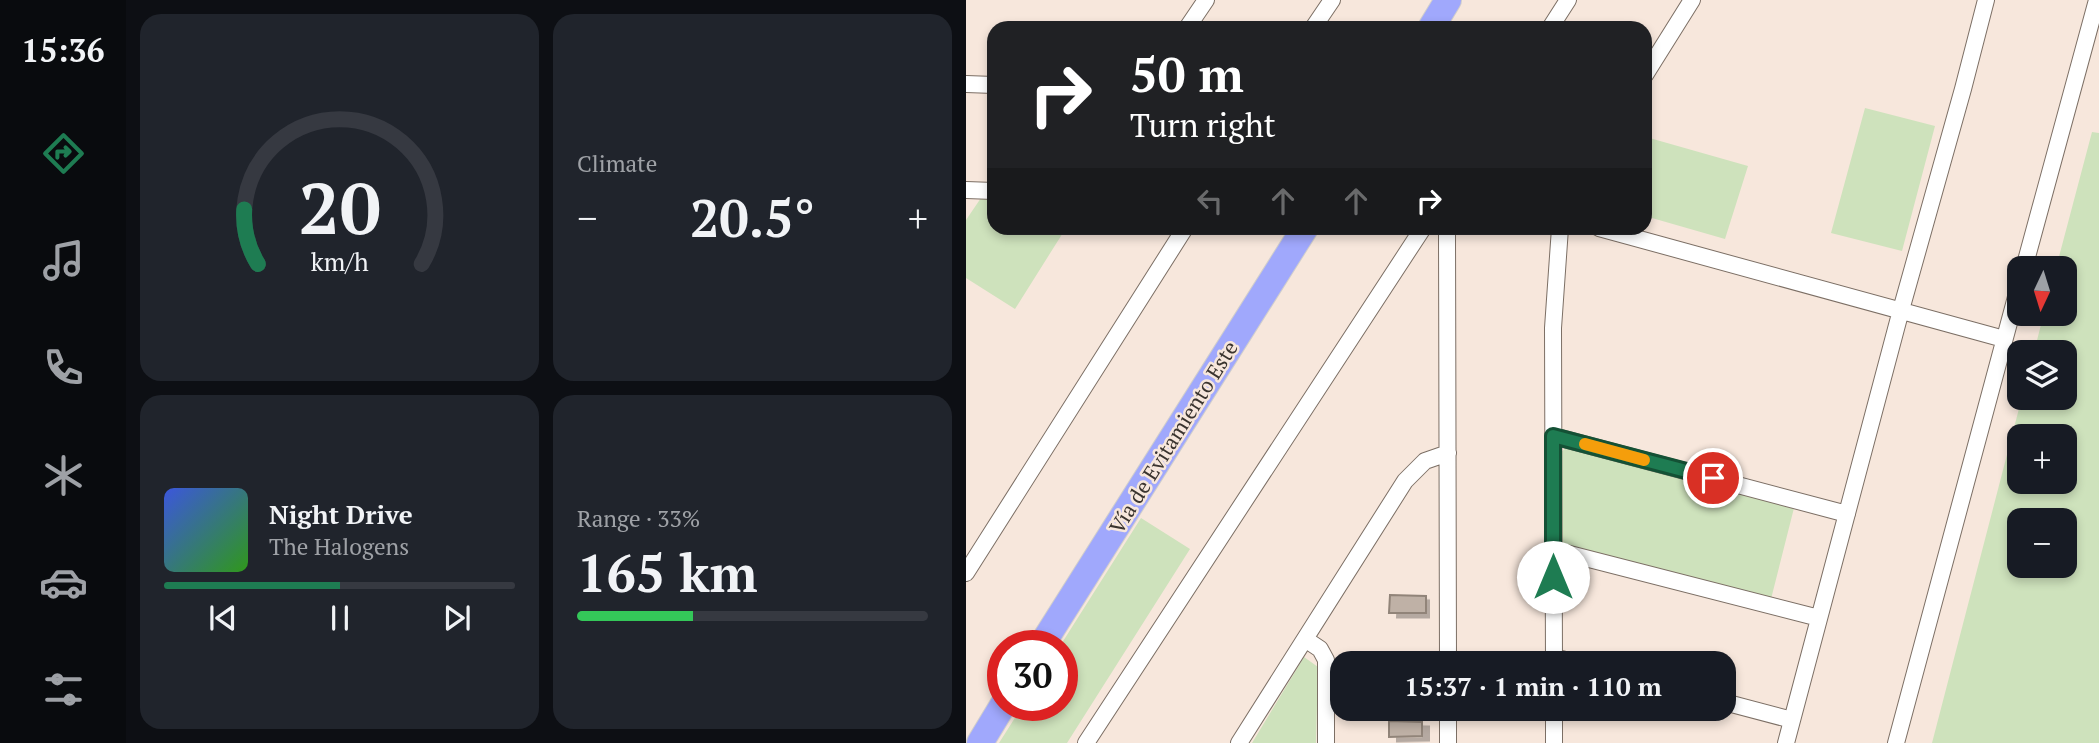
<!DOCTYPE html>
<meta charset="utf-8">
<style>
body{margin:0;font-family:"PT Serif",serif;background:#20242c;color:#f1f3f6;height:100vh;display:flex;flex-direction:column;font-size:26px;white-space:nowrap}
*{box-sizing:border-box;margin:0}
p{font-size:23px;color:#9ea1a6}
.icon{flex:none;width:38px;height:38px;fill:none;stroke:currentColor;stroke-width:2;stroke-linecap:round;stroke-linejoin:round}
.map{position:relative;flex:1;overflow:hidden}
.details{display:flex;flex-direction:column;gap:14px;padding:14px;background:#0d0f14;width:840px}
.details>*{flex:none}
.top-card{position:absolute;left:21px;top:21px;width:665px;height:214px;border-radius:21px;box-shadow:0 4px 10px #0003;background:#202124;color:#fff;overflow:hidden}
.needle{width:46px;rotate:184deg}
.controls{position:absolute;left:1041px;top:256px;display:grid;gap:14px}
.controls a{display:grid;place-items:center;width:70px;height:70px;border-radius:14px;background:#171b24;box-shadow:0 4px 10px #0003;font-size:35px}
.speed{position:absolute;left:21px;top:630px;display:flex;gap:14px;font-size:35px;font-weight:700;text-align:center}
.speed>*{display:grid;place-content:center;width:91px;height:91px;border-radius:50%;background:#171b24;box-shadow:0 4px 10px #0003;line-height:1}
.speed .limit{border:10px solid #d22;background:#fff;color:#111}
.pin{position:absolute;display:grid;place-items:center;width:60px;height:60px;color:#fff;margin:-30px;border:4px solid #fff;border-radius:50%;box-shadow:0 2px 7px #0007}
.me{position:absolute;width:77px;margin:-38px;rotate:0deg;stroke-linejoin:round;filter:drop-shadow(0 0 5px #0008)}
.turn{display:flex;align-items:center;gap:24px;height:147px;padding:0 28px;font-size:32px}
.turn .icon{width:91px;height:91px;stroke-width:2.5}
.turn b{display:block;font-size:49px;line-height:60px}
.lanes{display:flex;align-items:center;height:66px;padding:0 28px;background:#0003;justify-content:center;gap:35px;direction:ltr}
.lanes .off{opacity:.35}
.big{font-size:52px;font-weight:600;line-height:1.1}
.details .tile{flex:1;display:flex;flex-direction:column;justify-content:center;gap:10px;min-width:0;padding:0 24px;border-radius:21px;background:#20242c}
.details .dial{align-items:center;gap:0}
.dial svg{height:182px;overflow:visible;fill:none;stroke:#363941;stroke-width:7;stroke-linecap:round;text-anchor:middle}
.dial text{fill:#f1f3f6;stroke:none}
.song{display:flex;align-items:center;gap:21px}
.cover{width:84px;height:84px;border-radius:10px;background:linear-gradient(135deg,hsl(230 70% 55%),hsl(110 70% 35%))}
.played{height:7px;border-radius:4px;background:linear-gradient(90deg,#1e7c52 50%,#363941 50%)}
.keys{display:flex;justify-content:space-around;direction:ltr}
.heat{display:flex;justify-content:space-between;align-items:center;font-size:38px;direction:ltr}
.charge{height:10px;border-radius:5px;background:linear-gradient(90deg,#34c759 33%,#363941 0)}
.details .tiles{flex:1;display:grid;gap:14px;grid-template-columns:repeat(2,1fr)}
.trip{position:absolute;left:364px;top:651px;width:406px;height:70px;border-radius:21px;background:#171b24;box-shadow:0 4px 10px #0003;font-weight:600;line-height:70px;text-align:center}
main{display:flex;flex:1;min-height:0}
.tab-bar{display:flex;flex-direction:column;width:126px;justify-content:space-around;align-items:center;background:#090b0e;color:#9ea1a6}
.tab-bar .icon{width:49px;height:49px}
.tab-bar .current{color:#1e7c52}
.tab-bar b{font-size:32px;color:#f1f3f6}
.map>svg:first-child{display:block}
.green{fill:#cee2bc;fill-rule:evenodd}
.building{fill:#bfb1a6;stroke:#918479;stroke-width:2;filter:url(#shadow)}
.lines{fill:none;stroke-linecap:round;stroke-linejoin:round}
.minor-casing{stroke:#7c6f65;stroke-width:18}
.trunk-casing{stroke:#d0cecd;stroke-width:28}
.minor{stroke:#fff;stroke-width:16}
.trunk{stroke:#a0a8fc;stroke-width:26}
.route-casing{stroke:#145135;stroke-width:18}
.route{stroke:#1e7c52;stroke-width:12}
.slow{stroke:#f59e0b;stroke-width:12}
.labels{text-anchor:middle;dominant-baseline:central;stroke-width:5;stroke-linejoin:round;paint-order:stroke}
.street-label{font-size:21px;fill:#3a342f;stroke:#f7e7dc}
</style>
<main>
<nav class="tab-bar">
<b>15:36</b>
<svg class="icon current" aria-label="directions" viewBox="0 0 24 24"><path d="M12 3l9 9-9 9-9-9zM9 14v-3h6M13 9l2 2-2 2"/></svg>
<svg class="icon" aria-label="music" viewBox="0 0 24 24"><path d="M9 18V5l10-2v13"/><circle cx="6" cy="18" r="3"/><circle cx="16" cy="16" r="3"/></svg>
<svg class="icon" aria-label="phone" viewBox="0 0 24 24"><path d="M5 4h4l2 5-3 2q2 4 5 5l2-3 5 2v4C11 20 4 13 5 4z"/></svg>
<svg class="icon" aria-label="climate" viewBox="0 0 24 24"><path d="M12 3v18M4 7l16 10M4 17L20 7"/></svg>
<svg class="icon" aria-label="car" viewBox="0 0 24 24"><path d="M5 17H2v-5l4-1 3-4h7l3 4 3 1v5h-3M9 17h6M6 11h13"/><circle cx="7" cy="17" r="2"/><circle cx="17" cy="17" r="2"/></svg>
<svg class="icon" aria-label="filters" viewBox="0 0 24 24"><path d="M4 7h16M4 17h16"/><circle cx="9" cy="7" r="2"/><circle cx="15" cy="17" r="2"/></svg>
</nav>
<section class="details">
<div class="tiles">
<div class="tile dial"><svg viewBox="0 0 100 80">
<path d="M14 69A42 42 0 1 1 86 69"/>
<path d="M14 69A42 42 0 0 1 8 45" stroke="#1e7c52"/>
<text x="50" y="56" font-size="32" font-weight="700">20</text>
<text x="50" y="72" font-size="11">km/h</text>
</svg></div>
<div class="tile"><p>Climate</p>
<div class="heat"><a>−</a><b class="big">20.5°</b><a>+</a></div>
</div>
<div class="tile">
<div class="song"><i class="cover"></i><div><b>Night Drive</b><p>The Halogens</p></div></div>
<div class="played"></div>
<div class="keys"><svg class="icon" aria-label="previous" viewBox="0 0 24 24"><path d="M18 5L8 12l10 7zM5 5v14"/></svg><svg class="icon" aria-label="pause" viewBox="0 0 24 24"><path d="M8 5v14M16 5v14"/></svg><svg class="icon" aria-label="next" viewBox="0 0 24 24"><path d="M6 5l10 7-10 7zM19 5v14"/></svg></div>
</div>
<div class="tile"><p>Range · 33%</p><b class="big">165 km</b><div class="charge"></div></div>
</div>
</section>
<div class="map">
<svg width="1133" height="743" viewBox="0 0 1133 743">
<defs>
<filter id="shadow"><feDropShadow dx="8" dy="4.5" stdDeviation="0" flood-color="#0004"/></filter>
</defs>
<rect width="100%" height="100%" fill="#f7e7dc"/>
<path class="green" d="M 899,108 L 969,126 L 936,251 L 865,233 Z
M 1126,132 L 1133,133 L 1133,743 L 966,743 L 1056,397 L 1099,397 L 1099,352 L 1068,352 L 1078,313 L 1099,313 L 1099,268 L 1090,268 ZM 1054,436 L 1099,436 L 1099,481 L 1054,481 ZM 1054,520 L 1099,520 L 1099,565 L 1054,565 Z
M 680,137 L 782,166 L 759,239 L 679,216 Z
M 17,195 L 28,196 L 28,228 L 100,228 L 49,309 L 0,278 L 0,220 Z
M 604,446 L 828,508 L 805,599 L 596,544 L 596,451 Z
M 175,518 L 224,549 L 101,743 L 33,743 L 57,705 L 96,705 L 96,646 L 94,646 Z
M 338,657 L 352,667 L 350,743 L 286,743 Z"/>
<path class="building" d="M 424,595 L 460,596 L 460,613 L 423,613 Z
M 423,721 L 456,722 L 456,736 L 423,737 Z"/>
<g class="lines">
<defs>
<path id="minor" d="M 221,28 L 240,0
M 347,28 L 366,0
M 584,28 L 602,0
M 679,75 L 726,0
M 0,84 L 28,85
M 0,190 L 28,191
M 478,228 L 481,232 L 482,663
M 633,228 L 1038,339
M 1058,268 L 1131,0
M 587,436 L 881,514
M 588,550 L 853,618
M 0,573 L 219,228
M 339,639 L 354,649 L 360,660 L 360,743
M 588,657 L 610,663
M 588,663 L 587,328 L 594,228
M 758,702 L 826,720
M 482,709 L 482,743
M 588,709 L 588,743
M 120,743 L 457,228
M 273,743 L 439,481 L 459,461 L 482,453
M 820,743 L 935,310 L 997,89 L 1020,0
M 930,743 L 1054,282"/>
<path id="trunk" d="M 465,28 L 482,0
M 75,646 L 339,228
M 14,743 L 37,705"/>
</defs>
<use href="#minor" class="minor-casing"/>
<use href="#trunk" class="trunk-casing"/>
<use href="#minor" class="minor"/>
<use href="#trunk" class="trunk"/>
</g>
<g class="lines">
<defs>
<path id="route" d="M 587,577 L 587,436 L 747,478"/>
</defs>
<use href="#route" class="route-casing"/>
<use href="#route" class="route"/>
<path class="slow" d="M 619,444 L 678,460"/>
</g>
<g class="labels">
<g class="street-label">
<text transform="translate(207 437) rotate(-58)">Vía de Evitamiento Este</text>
</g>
</g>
</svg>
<div class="controls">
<a><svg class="needle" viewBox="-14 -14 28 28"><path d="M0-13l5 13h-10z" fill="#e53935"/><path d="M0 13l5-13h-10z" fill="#9ea1a6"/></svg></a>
<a><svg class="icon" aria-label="layers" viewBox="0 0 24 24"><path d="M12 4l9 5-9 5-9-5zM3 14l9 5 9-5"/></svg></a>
<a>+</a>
<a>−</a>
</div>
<div class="speed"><div class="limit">30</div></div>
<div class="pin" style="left:747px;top:478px;background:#d93025"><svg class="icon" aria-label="arrive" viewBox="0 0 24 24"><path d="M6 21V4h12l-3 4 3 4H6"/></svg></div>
<svg class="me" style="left:587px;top:577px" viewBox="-20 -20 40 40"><circle r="19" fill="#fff"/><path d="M0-13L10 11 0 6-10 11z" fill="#1e7c52"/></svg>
<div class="trip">15:37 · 1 min · 110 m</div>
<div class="top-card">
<div class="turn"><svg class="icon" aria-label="right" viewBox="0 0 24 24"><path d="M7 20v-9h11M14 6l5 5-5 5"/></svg><div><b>50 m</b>Turn right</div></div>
<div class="lanes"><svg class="icon off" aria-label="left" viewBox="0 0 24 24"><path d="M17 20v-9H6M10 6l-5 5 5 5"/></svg><svg class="icon off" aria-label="ahead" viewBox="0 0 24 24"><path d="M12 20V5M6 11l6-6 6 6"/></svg><svg class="icon off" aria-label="ahead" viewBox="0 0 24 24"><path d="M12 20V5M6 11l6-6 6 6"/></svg><svg class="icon" aria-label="right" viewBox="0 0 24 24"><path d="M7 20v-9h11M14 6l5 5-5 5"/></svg></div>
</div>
</div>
</main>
